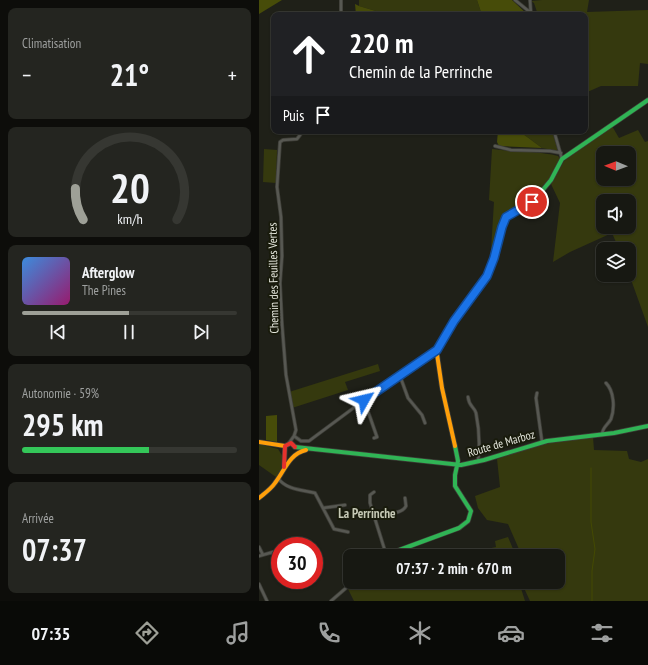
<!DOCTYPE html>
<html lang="fr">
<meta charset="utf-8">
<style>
body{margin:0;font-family:"PT Sans Narrow",sans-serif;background:#242520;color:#f1f3f6;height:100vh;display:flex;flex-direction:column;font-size:15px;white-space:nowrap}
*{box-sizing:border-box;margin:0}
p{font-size:13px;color:#9ea09f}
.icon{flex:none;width:22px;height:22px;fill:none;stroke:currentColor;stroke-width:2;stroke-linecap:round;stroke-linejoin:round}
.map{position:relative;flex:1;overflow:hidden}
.sheet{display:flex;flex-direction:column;gap:8px;padding:8px;background:#0d0d0a;width:259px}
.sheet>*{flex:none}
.banner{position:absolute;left:12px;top:12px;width:317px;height:122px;border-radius:8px;box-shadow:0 1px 3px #0004,0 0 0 1px #363732;background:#202124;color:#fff;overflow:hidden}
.needle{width:26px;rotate:271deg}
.tools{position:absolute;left:337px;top:146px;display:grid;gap:8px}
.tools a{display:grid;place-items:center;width:40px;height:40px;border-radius:8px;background:#171812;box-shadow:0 1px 3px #0004,0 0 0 1px #363732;font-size:20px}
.speed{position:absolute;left:12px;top:537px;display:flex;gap:8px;font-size:20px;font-weight:700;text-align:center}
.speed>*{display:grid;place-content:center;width:52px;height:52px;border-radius:50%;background:#171812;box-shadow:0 1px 3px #0004,0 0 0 1px #363732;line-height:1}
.speed .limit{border:6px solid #d22;background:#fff;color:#111}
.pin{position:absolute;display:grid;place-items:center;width:34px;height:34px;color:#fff;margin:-17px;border:2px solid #fff;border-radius:50%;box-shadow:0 1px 4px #0007}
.me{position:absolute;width:44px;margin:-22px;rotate:53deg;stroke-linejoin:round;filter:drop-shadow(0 0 3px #0008)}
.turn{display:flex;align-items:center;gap:14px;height:84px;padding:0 12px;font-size:18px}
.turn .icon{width:52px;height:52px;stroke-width:2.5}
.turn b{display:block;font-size:28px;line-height:34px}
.then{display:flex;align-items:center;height:38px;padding:0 12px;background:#0003;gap:8px;font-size:15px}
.big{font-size:30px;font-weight:600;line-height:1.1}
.sheet .tile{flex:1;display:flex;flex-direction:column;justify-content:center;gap:6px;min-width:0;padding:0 14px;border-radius:8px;background:#242520}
.sheet .dial{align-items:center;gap:0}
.dial svg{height:104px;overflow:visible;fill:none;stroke:#363732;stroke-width:7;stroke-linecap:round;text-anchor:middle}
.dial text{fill:#f1f3f6;stroke:none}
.song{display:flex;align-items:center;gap:12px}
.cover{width:48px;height:48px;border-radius:6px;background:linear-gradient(135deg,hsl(210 70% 55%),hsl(320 70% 35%))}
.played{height:4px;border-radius:2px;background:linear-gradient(90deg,#9ea097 50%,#363732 50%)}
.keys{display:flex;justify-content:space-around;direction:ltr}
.heat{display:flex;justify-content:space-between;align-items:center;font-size:22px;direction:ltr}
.charge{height:6px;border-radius:3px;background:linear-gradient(90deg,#34c759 59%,#363732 0)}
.trip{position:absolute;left:84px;top:549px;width:222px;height:40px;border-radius:8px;background:#171812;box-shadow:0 1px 3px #0004,0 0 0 1px #363732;font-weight:600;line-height:40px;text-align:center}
.menu{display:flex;height:64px;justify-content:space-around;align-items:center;background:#090a07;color:#9ea09f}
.menu .icon{width:28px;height:28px}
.menu .active{color:#9ea097}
.menu b{font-size:18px;color:#f1f3f6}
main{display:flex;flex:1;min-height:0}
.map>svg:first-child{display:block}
.green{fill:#35390e;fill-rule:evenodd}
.forest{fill:#474c09}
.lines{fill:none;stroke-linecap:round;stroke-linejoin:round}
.stream{stroke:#444a02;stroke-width:1}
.street-casing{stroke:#3d3d37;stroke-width:4}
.fast-casing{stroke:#3d3d37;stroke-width:5.5}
.slow-casing{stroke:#3d3d37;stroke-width:5.5}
.jam-casing{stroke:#3d3d37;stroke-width:5.5}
.street{stroke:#575852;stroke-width:2.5}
.fast{stroke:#30b455;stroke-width:4}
.slow{stroke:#ff9f0a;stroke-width:4}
.jam{stroke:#e5322d;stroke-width:4}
.route-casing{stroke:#114b97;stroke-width:10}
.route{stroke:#1a73e8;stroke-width:7}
.labels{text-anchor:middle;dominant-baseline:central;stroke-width:4;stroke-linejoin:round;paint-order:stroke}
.street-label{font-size:12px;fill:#e3e5db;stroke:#191b0c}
.neighbourhood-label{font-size:13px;font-weight:bold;fill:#c6c9b5;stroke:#191b0c}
</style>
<main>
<section class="sheet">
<div class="tile"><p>Climatisation</p>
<div class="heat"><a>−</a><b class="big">21°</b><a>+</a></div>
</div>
<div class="tile dial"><svg viewBox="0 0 100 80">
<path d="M14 69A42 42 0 1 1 86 69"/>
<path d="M14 69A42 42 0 0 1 8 45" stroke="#9ea097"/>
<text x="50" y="56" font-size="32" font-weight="700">20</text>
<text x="50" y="72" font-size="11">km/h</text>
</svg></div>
<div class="tile">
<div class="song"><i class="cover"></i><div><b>Afterglow</b><p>The Pines</p></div></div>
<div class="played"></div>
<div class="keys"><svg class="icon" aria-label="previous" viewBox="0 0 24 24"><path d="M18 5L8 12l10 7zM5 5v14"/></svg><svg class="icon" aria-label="pause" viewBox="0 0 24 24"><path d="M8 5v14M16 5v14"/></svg><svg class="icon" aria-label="next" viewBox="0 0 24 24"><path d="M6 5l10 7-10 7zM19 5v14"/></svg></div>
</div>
<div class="tile"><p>Autonomie · 59%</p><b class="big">295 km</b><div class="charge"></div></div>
<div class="tile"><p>Arrivée</p><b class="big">07:37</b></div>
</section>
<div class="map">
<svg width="389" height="601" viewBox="0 0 389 601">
<rect width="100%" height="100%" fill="#1f2018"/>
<path class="green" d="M 100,0 L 218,0 L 223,15 L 130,15 L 100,6 Z
M 283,0 L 330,0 L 328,12 L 389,10 L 389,64 L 381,63 L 379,86 L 342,86 L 326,93 L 326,15 L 279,15 L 275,3 L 272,1 Z
M 353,126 L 360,138 L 379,130 L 386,142 L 389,141 L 389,327 L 370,274 L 370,249 L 360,249 L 353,233 L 311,252 L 294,262 L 301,203 L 292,184 L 305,161 L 322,146 ZM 344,153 L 370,153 L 370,179 L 344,179 ZM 344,201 L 370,201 L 370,227 L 344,227 Z
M 260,131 L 293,131 L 299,151 L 283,148 Z
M 5,149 L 18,150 L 17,183 L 4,182 Z
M 233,149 C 255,152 278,151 299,156 L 302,160 C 296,174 281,196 268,204 C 260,210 251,210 245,219 L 231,266 L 235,202 L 230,200 Z
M 119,364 L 121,371 L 86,382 L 89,390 L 33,408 L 30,392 Z
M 334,437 L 335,450 L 368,451 L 370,459 L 382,462 L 389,459 L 389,601 L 271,601 L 265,588 L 264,582 L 299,582 L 299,556 L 263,556 L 249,524 L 228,520 L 219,508 L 216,496 L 241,487 L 238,459 C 269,446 300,440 334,437 Z
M 0,444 L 19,449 L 24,457 L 22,470 L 17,477 L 0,465 Z
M 249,537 L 257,556 L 201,556 L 200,555 L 237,547 L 236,541 Z
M 97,582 L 260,582 L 266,601 L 95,601 L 89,589 Z"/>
<path class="forest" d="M 0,0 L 23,0 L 0,14 Z
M 218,0 L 253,0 L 269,15 L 223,15 Z
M 96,4 L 100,6 L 130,15 L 97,15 Z
M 239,131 L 260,131 L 283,148 L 240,146 L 238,142 Z
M 18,415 L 18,442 L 7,440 L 7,416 Z"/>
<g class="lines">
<path class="stream" d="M 332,468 L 332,522 L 336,549 L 333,571 L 333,601"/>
<defs>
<path id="street" d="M 256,0 L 272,13
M 271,0 L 272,15
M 82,15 L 82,0
M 295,131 L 303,159
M 236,146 L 252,150 L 291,151 L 302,153
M 141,376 L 149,398 L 163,415 L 166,423
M 278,393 L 277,398 L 283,442
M 209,397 C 210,407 215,406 217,413 C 220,428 221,446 219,461
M 105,400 L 118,437 L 115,438
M 343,435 C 343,427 349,425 352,419 C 356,408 355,391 347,383
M 35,436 L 42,441 L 50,441 L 116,392 L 178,350
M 30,443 L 35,436 L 37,430 L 27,375 L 23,324 L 21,283 L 23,256 L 22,217 L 18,187 L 21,142 L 24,140 L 38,139 L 44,131
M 19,478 C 27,490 44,490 56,493 L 75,529 L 89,532
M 115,492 L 111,495 L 111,503 L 127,554
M 64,508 L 86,505
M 115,516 C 125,513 143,515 147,506 L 146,498
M 31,546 L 40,543 L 44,546
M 0,547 L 4,555
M 14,553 L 21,568
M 0,556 L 21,550
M 0,584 L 8,601
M 72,601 L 94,582"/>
<path id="fast" d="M 236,255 L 247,217 L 268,206 L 277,198 L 292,180 L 303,159 L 389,100
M 36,447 L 202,465 L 225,460 L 288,441 L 355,433 L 389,426
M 124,556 L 200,528 L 209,521 L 212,511 L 196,486 L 196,475 L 199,461 L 196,446"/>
<path id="slow" d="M 0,442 L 26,446
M 196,446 L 183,388 L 178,354 L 179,347 L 195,321 L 228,276 L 236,255
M 0,498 C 6,493 12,489 16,483 C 26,470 30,454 47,450"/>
<path id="jam" d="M 25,467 L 26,446 L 32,443 L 36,447"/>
</defs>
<use href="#street" class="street-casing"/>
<use href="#fast" class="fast-casing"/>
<use href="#slow" class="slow-casing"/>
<use href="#jam" class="jam-casing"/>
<use href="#street" class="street"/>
<use href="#fast" class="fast"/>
<use href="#slow" class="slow"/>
<use href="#jam" class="jam"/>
</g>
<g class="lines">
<defs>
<path id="route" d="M 105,400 L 178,350 L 195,321 L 228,276 L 235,258 L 243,227 L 247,217 L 273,202"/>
</defs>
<use href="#route" class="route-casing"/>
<use href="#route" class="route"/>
</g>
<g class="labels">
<g class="street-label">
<text transform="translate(14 278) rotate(-91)">Chemin des Feuilles Vertes</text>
<text transform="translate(242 443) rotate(-16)">Route de Marboz</text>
</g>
<g class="neighbourhood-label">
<text x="108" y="513">La Perrinche</text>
</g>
</g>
</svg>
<div class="tools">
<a><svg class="needle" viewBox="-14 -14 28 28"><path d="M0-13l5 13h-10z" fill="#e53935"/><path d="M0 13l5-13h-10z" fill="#9ea09f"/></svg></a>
<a><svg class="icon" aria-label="sound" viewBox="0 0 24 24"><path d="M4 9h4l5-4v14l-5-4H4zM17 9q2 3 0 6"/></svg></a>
<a><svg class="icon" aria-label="layers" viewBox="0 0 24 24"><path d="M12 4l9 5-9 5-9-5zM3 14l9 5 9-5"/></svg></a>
</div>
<div class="speed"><div class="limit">30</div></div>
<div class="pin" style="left:273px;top:202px;background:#d93025"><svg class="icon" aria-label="arrive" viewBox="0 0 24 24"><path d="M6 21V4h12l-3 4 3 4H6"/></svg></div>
<svg class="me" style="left:105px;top:400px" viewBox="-20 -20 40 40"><path d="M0-17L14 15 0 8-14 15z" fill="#1a73e8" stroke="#fff" stroke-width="4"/></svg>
<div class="trip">07:37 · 2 min · 670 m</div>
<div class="banner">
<div class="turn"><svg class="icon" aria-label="ahead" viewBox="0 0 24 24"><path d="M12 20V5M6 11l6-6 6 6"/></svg><div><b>220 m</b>Chemin de la Perrinche</div></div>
<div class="then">Puis<svg class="icon" aria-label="arrive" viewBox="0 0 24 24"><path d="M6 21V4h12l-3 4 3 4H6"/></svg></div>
</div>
</div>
</main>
<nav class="menu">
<b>07:35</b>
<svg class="icon active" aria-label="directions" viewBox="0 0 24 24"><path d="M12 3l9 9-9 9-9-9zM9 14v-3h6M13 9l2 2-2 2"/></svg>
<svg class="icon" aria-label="music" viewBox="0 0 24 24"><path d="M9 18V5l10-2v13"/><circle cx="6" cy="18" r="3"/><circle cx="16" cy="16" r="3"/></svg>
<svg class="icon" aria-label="phone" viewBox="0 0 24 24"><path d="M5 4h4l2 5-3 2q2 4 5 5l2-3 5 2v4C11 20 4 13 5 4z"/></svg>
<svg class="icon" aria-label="climate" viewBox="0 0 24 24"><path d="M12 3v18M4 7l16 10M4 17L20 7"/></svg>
<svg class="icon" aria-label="car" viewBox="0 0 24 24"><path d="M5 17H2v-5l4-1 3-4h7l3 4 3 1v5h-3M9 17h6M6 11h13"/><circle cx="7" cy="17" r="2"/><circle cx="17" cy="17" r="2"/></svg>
<svg class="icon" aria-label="filters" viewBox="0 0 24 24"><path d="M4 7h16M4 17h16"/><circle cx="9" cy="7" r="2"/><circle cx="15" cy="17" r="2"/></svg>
</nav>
